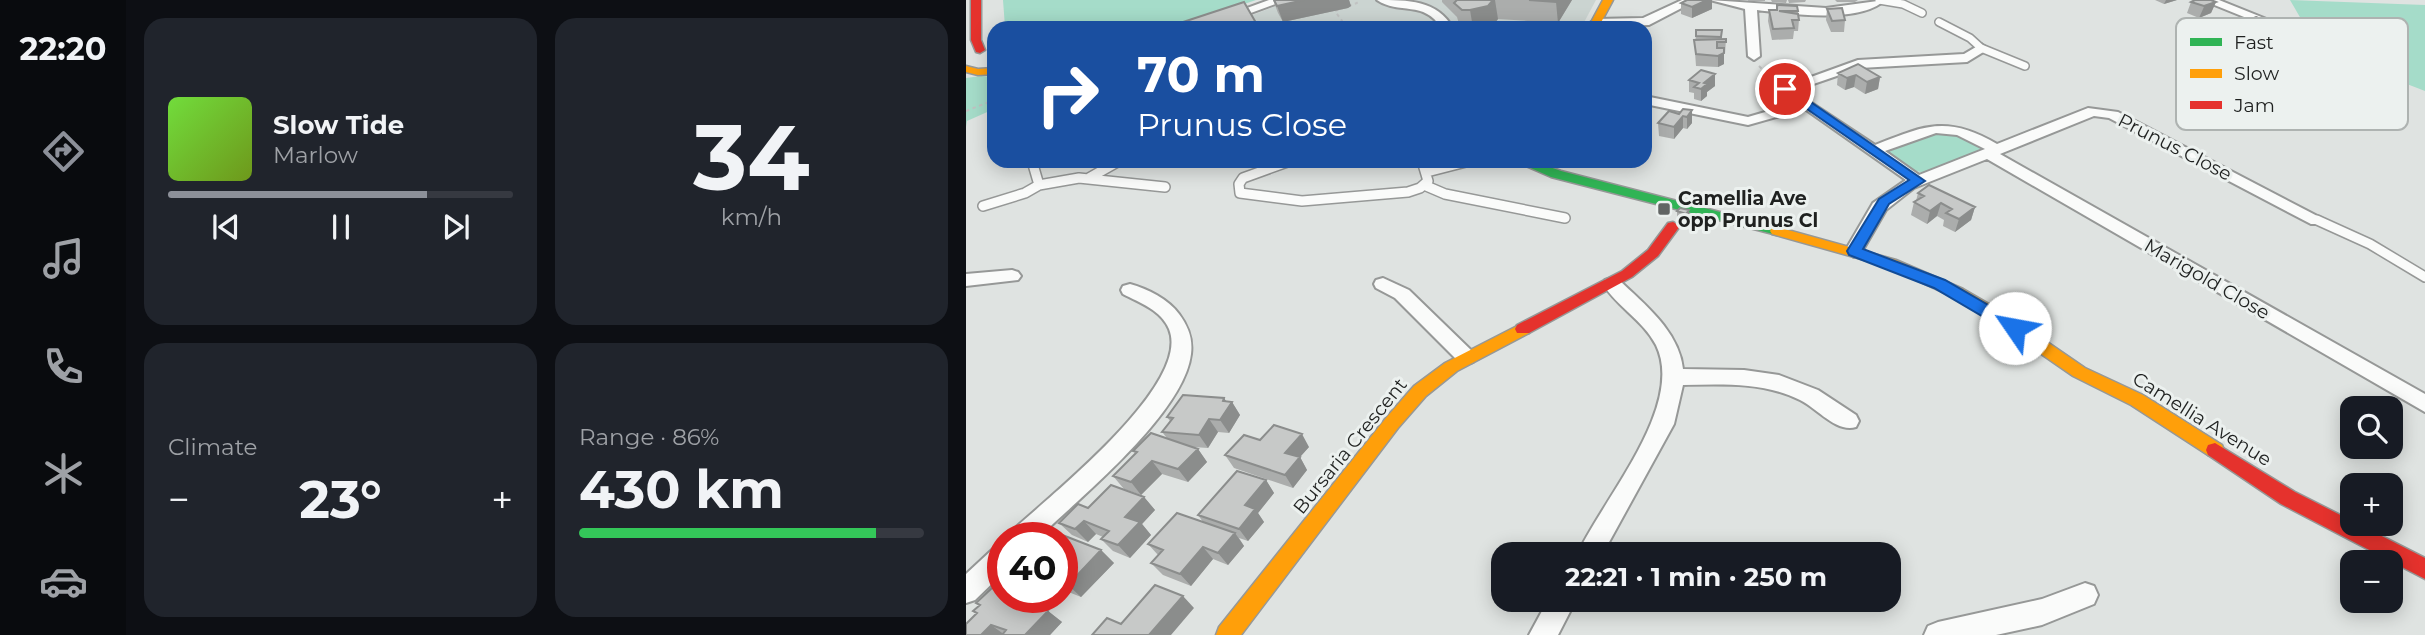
<!DOCTYPE html>
<meta charset="utf-8">
<style>
body{margin:0;font-family:Montserrat,sans-serif;background:#20242c;color:#f1f3f6;height:100vh;display:flex;flex-direction:column;font-size:26px;white-space:nowrap}
*{box-sizing:border-box;margin:0}
p{font-size:23px;color:#9ea1a6}
.icon{flex:none;width:38px;height:38px;fill:none;stroke:currentColor;stroke-width:2;stroke-linecap:round;stroke-linejoin:round}
.map{position:relative;flex:1;overflow:hidden}
.sheet{display:flex;flex-direction:column;gap:18px;padding:18px;background:#0d0f14;width:840px}
.sheet>*{flex:none}
.hud{position:absolute;left:21px;top:21px;width:665px;height:147px;border-radius:21px;box-shadow:0 4px 18px #0003;background:#1a4fa0;color:#fff;overflow:hidden}
.tools{position:absolute;left:1374px;top:396px;display:grid;gap:14px}
.tools a{display:grid;place-items:center;width:63px;height:63px;border-radius:14px;background:#171b24;box-shadow:0 4px 18px #0003;font-size:35px}
.speed{position:absolute;left:21px;top:522px;display:flex;gap:14px;font-size:35px;font-weight:700;text-align:center}
.speed>*{display:grid;place-content:center;width:91px;height:91px;border-radius:50%;background:#171b24;box-shadow:0 4px 18px #0003;line-height:1}
.speed .limit{border:10px solid #d22;background:#fff;color:#111}
.pin{position:absolute;display:grid;place-items:center;width:60px;height:60px;color:#fff;margin:-30px;border:4px solid #fff;border-radius:50%;box-shadow:0 2px 7px #0007}
.me{position:absolute;width:77px;margin:-38px;rotate:303deg;stroke-linejoin:round;filter:drop-shadow(0 0 5px #0008)}
.turn{display:flex;align-items:center;gap:24px;height:147px;padding:0 35px;font-size:32px}
.turn .icon{width:91px;height:91px;stroke-width:2.5}
.turn b{display:block;font-size:49px;line-height:60px}
.big{font-size:52px;font-weight:700;line-height:1.1}
.sheet .tile{flex:1;display:flex;flex-direction:column;justify-content:center;gap:10px;min-width:0;padding:0 24px;border-radius:21px;background:#20242c}
.sheet .dial{align-items:center;gap:0}
.dial b{font-size:91px;line-height:1}
.song{display:flex;align-items:center;gap:21px}
.cover{width:84px;height:84px;border-radius:10px;background:linear-gradient(135deg,hsl(100 70% 55%),hsl(80 70% 35%))}
.played{height:7px;border-radius:4px;background:linear-gradient(90deg,#8c9099 75%,#363941 75%)}
.keys{display:flex;justify-content:space-around;direction:ltr}
.heat{display:flex;justify-content:space-between;align-items:center;font-size:38px;direction:ltr}
.charge{height:10px;border-radius:5px;background:linear-gradient(90deg,#34c759 86%,#363941 0)}
.sheet .tiles{flex:1;display:grid;gap:18px;grid-template-columns:repeat(2,1fr)}
.trip{position:absolute;left:525px;top:542px;width:410px;height:70px;border-radius:21px;background:#171b24;box-shadow:0 4px 18px #0003;font-weight:700;line-height:70px;text-align:center}
main{display:flex;flex:1;min-height:0}
.menu{display:flex;flex-direction:column;width:126px;justify-content:space-around;align-items:center;background:#090b0e;color:#9ea1a6}
.menu .icon{width:49px;height:49px}
.menu .selected{color:#8c9099}
.menu b{font-size:32px;color:#f1f3f6}
.map>svg:first-child{display:block}
.built{fill:#cbd4d1}
.green{fill:#a5dcc9}
.lines{fill:none;stroke-linecap:round;stroke-linejoin:round}
.lane-far1-casing{stroke:#969897;stroke-width:10}
.lane-casing{stroke:#969897;stroke-width:12}
.street-casing{stroke:#969897;stroke-width:4}
.fast-casing{stroke:#969897;stroke-width:3}
.slow-casing{stroke:#969897;stroke-width:3}
.jam-casing{stroke:#969897;stroke-width:3}
.path{stroke:#c1c2c2;stroke-width:2;stroke-dasharray:3.5 3.5;stroke-linecap:butt}
.lane-far1{stroke:#fafbfa;stroke-width:7}
.lane{stroke:#fafbfa;stroke-width:9}
.street{fill:#fafbfa;fill-rule:evenodd}
.fast{fill:#30b455;fill-rule:evenodd}
.slow{fill:#ff9f0a;fill-rule:evenodd}
.jam{fill:#e5322d;fill-rule:evenodd}
.wall{fill:#abadac}
.shaded-wall{fill:#8b8d8c}
.building{fill:#c7c9c8;stroke:#8b8d8c;stroke-width:2}
.route{fill:#1a73e8;stroke:#114b97;stroke-width:2}
.poi-dot{fill:#626564;stroke:#ecf1ef;stroke-width:2.5}
.labels{text-anchor:middle;dominant-baseline:central;stroke-width:6;stroke-linejoin:round;paint-order:stroke}
.street-label{font-size:19px;fill:#1f2120;stroke:#ecf1ef}
.poi-label{font-size:19px;font-weight:bold;fill:#1f2120;stroke:#ecf1ef;text-anchor:start}
.key{fill:#ecf1ef;stroke:#aeb3b1;stroke-width:2}
.key-label{font-size:19px;fill:#1f2120}
</style>
<main>
<nav class="menu">
<b>22:20</b>
<svg class="icon selected" aria-label="directions" viewBox="0 0 24 24"><path d="M12 3l9 9-9 9-9-9zM9 14v-3h6M13 9l2 2-2 2"/></svg>
<svg class="icon" aria-label="music" viewBox="0 0 24 24"><path d="M9 18V5l10-2v13"/><circle cx="6" cy="18" r="3"/><circle cx="16" cy="16" r="3"/></svg>
<svg class="icon" aria-label="phone" viewBox="0 0 24 24"><path d="M5 4h4l2 5-3 2q2 4 5 5l2-3 5 2v4C11 20 4 13 5 4z"/></svg>
<svg class="icon" aria-label="climate" viewBox="0 0 24 24"><path d="M12 3v18M4 7l16 10M4 17L20 7"/></svg>
<svg class="icon" aria-label="car" viewBox="0 0 24 24"><path d="M5 17H2v-5l4-1 3-4h7l3 4 3 1v5h-3M9 17h6M6 11h13"/><circle cx="7" cy="17" r="2"/><circle cx="17" cy="17" r="2"/></svg>
</nav>
<section class="sheet">
<div class="tiles">
<div class="tile">
<div class="song"><i class="cover"></i><div><b>Slow Tide</b><p>Marlow</p></div></div>
<div class="played"></div>
<div class="keys"><svg class="icon" aria-label="previous" viewBox="0 0 24 24"><path d="M18 5L8 12l10 7zM5 5v14"/></svg><svg class="icon" aria-label="pause" viewBox="0 0 24 24"><path d="M8 5v14M16 5v14"/></svg><svg class="icon" aria-label="next" viewBox="0 0 24 24"><path d="M6 5l10 7-10 7zM19 5v14"/></svg></div>
</div>
<div class="tile dial"><b>34</b><p>km/h</p></div>
<div class="tile"><p>Climate</p>
<div class="heat"><a>−</a><b class="big">23°</b><a>+</a></div>
</div>
<div class="tile"><p>Range · 86%</p><b class="big">430 km</b><div class="charge"></div></div>
</div>
</section>
<div class="map">
<svg width="1459" height="635" viewBox="0 0 1459 635">
<rect width="100%" height="100%" fill="#dfe3e1"/>
<path class="built" d="M 325,0 L 630,0 L 615,28 L 253,28 Z"/>
<path class="green" d="M 37,0 L 290,0 L 207,28 L 43,28 L 39,27 Z
M 1324,0 L 1459,5 L 1459,91 L 1353,50 Z
M 15,76 L 28,77 L 28,109 L 1,121 L 0,127 L 0,78 Z
M 988,131 L 1024,149 L 962,174 L 947,170 L 918,151 L 965,132 Z"/>
<g class="lines">
<defs>
<path id="lane-far1" d="M 913,0 L 937,4 L 956,13
M 973,22 L 1004,38 L 1015,48 L 1059,66"/>
<path id="lane" d="M 66,161 L 73,185 L 113,178 L 199,187
M 324,161 L 277,178 L 273,184 L 274,193 L 336,201 L 442,192 L 454,188 L 462,181 L 456,161
M 461,172 L 504,161
M 123,178 L 153,161
M 458,185 L 479,194 L 599,218
M 17,206 L 59,193 L 73,185
M 1351,220 L 1404,244 L 1459,277"/>
<path id="street" d="M 303,0 L 320,0 L 244,28 L 226,28 Z
M 411,0 C 442,0 471,0 487,28 L 475,28 C 459,0 432,15 411,0 Z
M 716,0 L 731,0 L 683,25 L 630,27 L 624,23 L 630,19 L 677,18 Z
M 744,0 L 860,8 L 919,0 C 893,24 824,14 791,10 L 794,56 L 788,60 L 782,56 L 779,9 Z
M 1236,0 L 1253,0 L 1303,20 L 1293,23 Z
M 1015,44 L 1021,48 L 1019,51 L 1001,62 L 894,68 L 824,92 L 819,93 L 812,89 L 892,60 L 998,54 Z
M 832,94 L 909,145 C 959,125 982,115 1031,144 L 1122,108 L 1152,112 L 1359,220 L 1357,224 L 1345,224 L 1143,118 L 1128,116 L 1034,154 L 1459,394 L 1459,412 L 1021,159 L 948,188 L 920,210 L 894,255 L 888,257 L 879,251 L 907,203 L 940,180 L 839,109 L 782,125 L 679,104 L 679,96 L 782,117 L 830,103 L 825,98 ZM 970,133 L 991,135 L 1019,149 L 953,175 L 919,151 Z
M 46,270 L 52,272 L 55,276 L 52,280 L 0,286 L 0,274 Z
M 417,278 L 443,290 L 507,352 L 510,357 L 507,362 L 500,364 L 493,362 L 429,298 L 410,288 L 408,284 L 410,280 Z
M 646,278 L 653,280 C 678,304 713,331 717,369 L 778,370 L 813,375 L 852,390 L 890,415 L 893,421 L 890,427 C 870,433 851,408 834,400 C 798,382 756,384 717,385 L 708,424 L 636,555 L 611,555 C 636,500 720,406 690,345 C 677,320 651,307 637,284 L 639,280 Z
M 164,284 C 182,289 202,299 213,314 C 222,326 227,338 225,354 C 218,413 116,496 73,537 L 45,537 L 48,529 C 85,495 226,384 203,329 C 195,310 174,303 157,294 L 155,290 L 157,286 Z
M 37,545 L 37,573 L 9,600 L 0,603 L 0,574 L 28,548 Z
M 1119,583 L 1128,586 L 1132,595 L 1128,604 L 1076,625 L 1030,635 L 958,635 L 962,626 L 972,622 L 1076,599 Z
M 582,600 L 610,600 L 592,635 L 563,635 Z"/>
<path id="fast" d="M 549,161 L 567,161 L 595,171 L 816,228 L 818,231 L 811,235 L 585,177 Z"/>
<path id="slow" d="M 637,0 L 647,0 L 632,28 L 622,28 Z
M 0,66 L 12,69 L 28,68 L 28,74 L 12,75 L 0,72 Z
M 811,227 L 930,260 L 997,289 L 1042,315 L 1119,368 L 1177,395 L 1256,445 L 1258,450 L 1256,455 L 1249,457 L 1242,455 L 1165,405 L 1107,376 L 1030,323 L 987,297 L 920,266 L 806,234 L 804,231 L 806,228 Z
M 557,323 L 565,329 L 563,333 L 491,371 L 460,396 L 432,428 L 275,635 L 250,635 L 253,627 L 420,418 L 448,386 L 479,363 Z"/>
<path id="jam" d="M 5,0 L 15,0 L 15,40 L 19,50 L 14,53 L 10,52 L 5,40 Z
M 707,222 L 714,226 L 692,256 L 666,277 L 563,333 L 551,333 L 549,329 L 551,325 L 656,271 L 682,250 L 702,223 Z
M 1249,443 L 1329,492 L 1459,558 L 1459,579 L 1315,504 L 1242,455 L 1240,450 L 1242,445 Z"/>
</defs>
<use href="#lane-far1" class="lane-far1-casing"/>
<use href="#lane" class="lane-casing"/>
<use href="#street" class="street-casing"/>
<use href="#fast" class="fast-casing"/>
<use href="#slow" class="slow-casing"/>
<use href="#jam" class="jam-casing"/>
<path class="path" d="M 381,28 L 369,11 L 391,3 L 389,0
M 793,66 L 808,81
M 0,111 L 28,100"/>
<use href="#lane-far1" class="lane-far1"/>
<use href="#lane" class="lane"/>
<use href="#street" class="street"/>
<use href="#fast" class="fast"/>
<use href="#slow" class="slow"/>
<use href="#jam" class="jam"/>
</g>
<path class="wall" d="M 307,0 L 383,0 L 385,6 L 382,8 L 317,22 L 312,13 Z
M 476,0 L 606,0 L 592,23 L 532,19 L 526,27 L 522,28 L 497,28 L 493,24 L 491,17 L 476,2 Z
M 782,0 L 799,0 L 799,1 L 782,1 Z
M 805,0 L 821,0 L 820,3 L 806,2 Z
M 822,0 L 840,0 L 839,2 L 823,3 Z
M 869,0 L 892,0 L 889,2 L 871,2 Z
M 1189,0 L 1211,0 L 1198,4 Z
M 1225,2 L 1250,2 L 1245,13 L 1233,18 L 1221,13 Z
M 715,3 L 746,9 L 726,18 L 715,14 Z
M 811,5 L 832,11 L 833,20 L 832,31 L 828,31 L 827,39 L 806,40 L 802,21 L 803,10 L 810,10 Z
M 861,9 L 879,20 L 878,32 L 865,32 L 860,20 Z
M 1271,25 L 1321,31 L 1315,43 L 1309,46 L 1294,41 L 1283,44 L 1265,36 Z
M 730,30 L 756,30 L 756,39 L 760,39 L 759,54 L 758,54 L 758,64 L 752,67 L 730,66 L 729,52 Z
M 872,73 L 914,77 L 912,89 L 899,94 L 888,87 L 879,90 L 871,85 Z
M 749,74 L 749,86 L 741,92 L 741,96 L 735,101 L 728,99 L 728,93 L 723,92 L 723,80 Z
M 717,109 L 726,123 L 721,129 L 717,128 L 708,139 L 693,136 L 692,123 L 713,114 Z
M 952,193 L 1009,207 L 1005,220 L 989,232 L 977,226 L 978,220 L 971,216 L 961,224 L 945,215 L 948,202 L 950,201 Z
M 723,210 L 723,217 L 721,220 L 711,218 L 711,211 Z
M 258,398 L 260,401 L 266,402 L 274,415 L 263,433 L 252,432 L 242,448 L 227,447 L 232,449 L 241,462 L 222,482 L 196,474 L 175,495 L 158,489 L 147,476 L 170,454 L 167,451 L 201,438 L 196,432 L 204,421 L 201,417 Z
M 294,440 L 343,447 L 334,457 L 341,470 L 327,488 L 268,468 L 259,455 Z
M 300,480 L 308,493 L 292,513 L 298,522 L 282,541 L 273,538 L 278,546 L 262,565 L 247,559 L 225,586 L 197,575 L 185,563 L 192,555 L 182,544 L 237,522 L 232,515 Z
M 178,497 L 189,510 L 176,524 L 185,535 L 164,558 L 147,551 L 135,539 L 137,537 L 130,534 L 122,542 L 106,535 L 93,523 L 122,508 Z
M 96,537 L 135,550 L 148,563 L 115,597 L 100,591 L 96,588 Z
M 10,603 L 82,611 L 96,622 L 84,635 L 0,635 L 11,614 L 7,611 L 13,605 Z"/>
<path class="shaded-wall" d="M 338,0 L 383,0 L 385,6 L 382,8 L 317,22 L 311,6 Z
M 527,0 L 529,0 L 532,19 L 526,27 L 507,28 L 504,10 Z
M 591,0 L 606,0 L 592,23 L 590,2 Z
M 741,0 L 746,0 L 746,9 L 726,18 L 726,7 Z
M 1200,0 L 1211,0 L 1198,4 Z
M 1241,0 L 1250,2 L 1245,13 L 1233,18 Z
M 1300,30 L 1294,41 L 1283,44 L 1289,32 Z
M 1321,31 L 1315,43 L 1309,46 L 1314,34 Z
M 758,53 L 758,64 L 752,67 L 752,56 Z
M 749,74 L 749,86 L 741,92 L 741,96 L 735,101 L 735,89 L 738,83 Z
M 890,75 L 888,87 L 879,90 L 881,78 Z
M 914,77 L 912,89 L 899,94 L 901,82 Z
M 726,110 L 726,123 L 721,129 L 721,117 Z
M 717,116 L 717,128 L 708,139 L 708,127 Z
M 975,203 L 971,216 L 961,224 L 964,211 Z
M 1009,207 L 1005,220 L 989,232 L 993,219 Z
M 723,210 L 723,217 L 721,220 L 720,214 Z
M 258,398 L 263,406 L 266,402 L 274,415 L 263,433 L 254,420 L 257,401 Z
M 243,419 L 252,432 L 242,448 L 233,435 Z
M 336,434 L 343,447 L 334,457 L 341,470 L 327,488 L 319,475 L 319,453 Z
M 232,449 L 241,462 L 222,482 L 212,469 Z
M 186,461 L 196,474 L 175,495 L 165,482 Z
M 300,480 L 308,493 L 292,513 L 298,522 L 282,541 L 273,529 L 279,505 Z
M 178,497 L 189,510 L 176,524 L 185,535 L 164,558 L 152,545 L 159,517 Z
M 118,521 L 130,534 L 122,542 L 109,529 Z
M 269,533 L 278,546 L 262,565 L 252,553 Z
M 237,547 L 247,559 L 225,586 L 214,574 Z
M 135,550 L 148,563 L 115,597 L 102,585 Z
M 217,596 L 228,608 L 205,635 L 183,635 Z
M 82,611 L 96,622 L 84,635 L 59,635 Z
M 25,625 L 39,635 L 15,635 Z"/>
<path class="building" d="M 308,0 L 338,0 L 311,6 Z
M 491,0 L 527,0 L 522,6 L 504,10 L 496,10 L 488,3 Z
M 563,0 L 591,0 L 590,2 Z
M 721,0 L 741,0 L 726,7 L 715,3 Z
M 1229,0 L 1245,0 L 1250,2 L 1238,6 L 1225,2 Z
M 278,2 L 293,28 L 201,28 L 205,26 Z
M 811,5 L 831,6 L 832,11 L 813,11 L 832,14 L 833,20 L 826,20 L 828,28 L 807,29 L 803,10 L 811,10 Z
M 876,8 L 879,20 L 866,21 L 861,9 Z
M 1290,17 L 1321,31 L 1314,34 L 1300,30 L 1289,32 L 1271,25 Z
M 730,30 L 756,30 L 755,37 L 730,36 Z
M 760,39 L 760,42 L 751,42 L 751,48 L 758,48 L 758,53 L 752,56 L 730,54 L 728,40 Z
M 892,64 L 914,77 L 901,82 L 890,75 L 881,78 L 872,73 Z
M 735,70 L 749,74 L 738,83 L 741,84 L 735,89 L 728,87 L 733,83 L 723,80 Z
M 717,109 L 726,110 L 721,117 L 717,116 L 708,127 L 692,123 L 703,111 L 713,114 Z
M 963,185 L 1009,207 L 993,219 L 980,213 L 986,209 L 975,203 L 964,211 L 948,202 L 958,196 L 952,193 Z
M 714,208 L 723,210 L 720,214 L 711,211 Z
M 217,395 L 258,398 L 257,401 L 266,402 L 254,420 L 243,419 L 233,435 L 196,432 L 207,418 L 201,417 Z
M 308,425 L 336,434 L 319,453 L 334,457 L 319,475 L 259,455 L 278,435 L 294,440 Z
M 185,433 L 232,449 L 212,469 L 186,461 L 165,482 L 147,476 L 171,452 L 167,451 Z
M 271,471 L 300,480 L 279,505 L 289,509 L 273,529 L 232,515 Z
M 145,485 L 178,497 L 159,517 L 174,522 L 152,545 L 135,539 L 143,531 L 118,521 L 109,529 L 93,523 L 112,504 L 122,508 Z
M 211,513 L 269,533 L 252,553 L 237,547 L 214,574 L 185,563 L 197,550 L 182,544 Z
M 86,531 L 135,550 L 102,585 L 96,583 L 96,537 L 79,537 Z
M 189,585 L 217,596 L 183,635 L 126,635 L 141,618 L 155,624 Z
M 26,588 L 37,592 L 37,597 L 48,597 L 82,611 L 59,635 L 36,635 L 40,630 L 25,625 L 15,635 L 0,635 L 0,624 L 11,613 L 7,611 L 14,605 L 10,603 Z"/>
<path class="route" d="M 815,87 L 823,87 L 959,181 L 923,204 L 897,249 L 979,280 L 1055,324 L 1057,328 L 1055,332 L 1043,332 L 968,288 L 883,255 L 881,251 L 913,199 L 943,180 L 815,91 Z"/>
<rect class="poi-dot" x="691" y="202" width="14" height="14" rx="3.5"/>
<g class="labels">
<g class="street-label">
<text transform="translate(1209 147) rotate(27)">Prunus Close</text>
<text transform="translate(1241 279) rotate(30)">Marigold Close</text>
<text transform="translate(1236 419) rotate(32)">Camellia Avenue</text>
<text transform="translate(384 446) rotate(-51)">Bursaria Crescent</text>
</g>
<g class="poi-label">
<text x="712" y="198">Camellia Ave<tspan x="712" dy="22">opp Prunus Cl</tspan></text>
</g>
</g>
<rect x="1210" y="18" width="232" height="112" rx="10" class="key"/>
<rect x="1224" y="38" width="32" height="8" fill="#30b455"/>
<rect x="1224" y="69" width="32" height="9" fill="#ff9f0a"/>
<rect x="1224" y="101" width="32" height="8" fill="#e5322d"/>
<g class="key-label">
<text x="1268" y="49">Fast</text>
<text x="1268" y="80">Slow</text>
<text x="1268" y="112">Jam</text>
</g>
</svg>
<div class="tools">
<a><svg class="icon" aria-label="search" viewBox="0 0 24 24"><circle cx="10" cy="10" r="6"/><path d="M15 15l6 6"/></svg></a>
<a>+</a>
<a>−</a>
</div>
<div class="speed"><div class="limit">40</div></div>
<div class="pin" style="left:819px;top:89px;background:#d93025"><svg class="icon" aria-label="arrive" viewBox="0 0 24 24"><path d="M6 21V4h12l-3 4 3 4H6"/></svg></div>
<svg class="me" style="left:1049px;top:328px" viewBox="-20 -20 40 40"><circle r="19" fill="#fff"/><path d="M0-13L10 11 0 6-10 11z" fill="#1a73e8"/></svg>
<div class="trip">22:21 · 1 min · 250 m</div>
<div class="hud">
<div class="turn"><svg class="icon" aria-label="right" viewBox="0 0 24 24"><path d="M7 20v-9h11M14 6l5 5-5 5"/></svg><div><b>70 m</b>Prunus Close</div></div>
</div>
</div>
</main>
